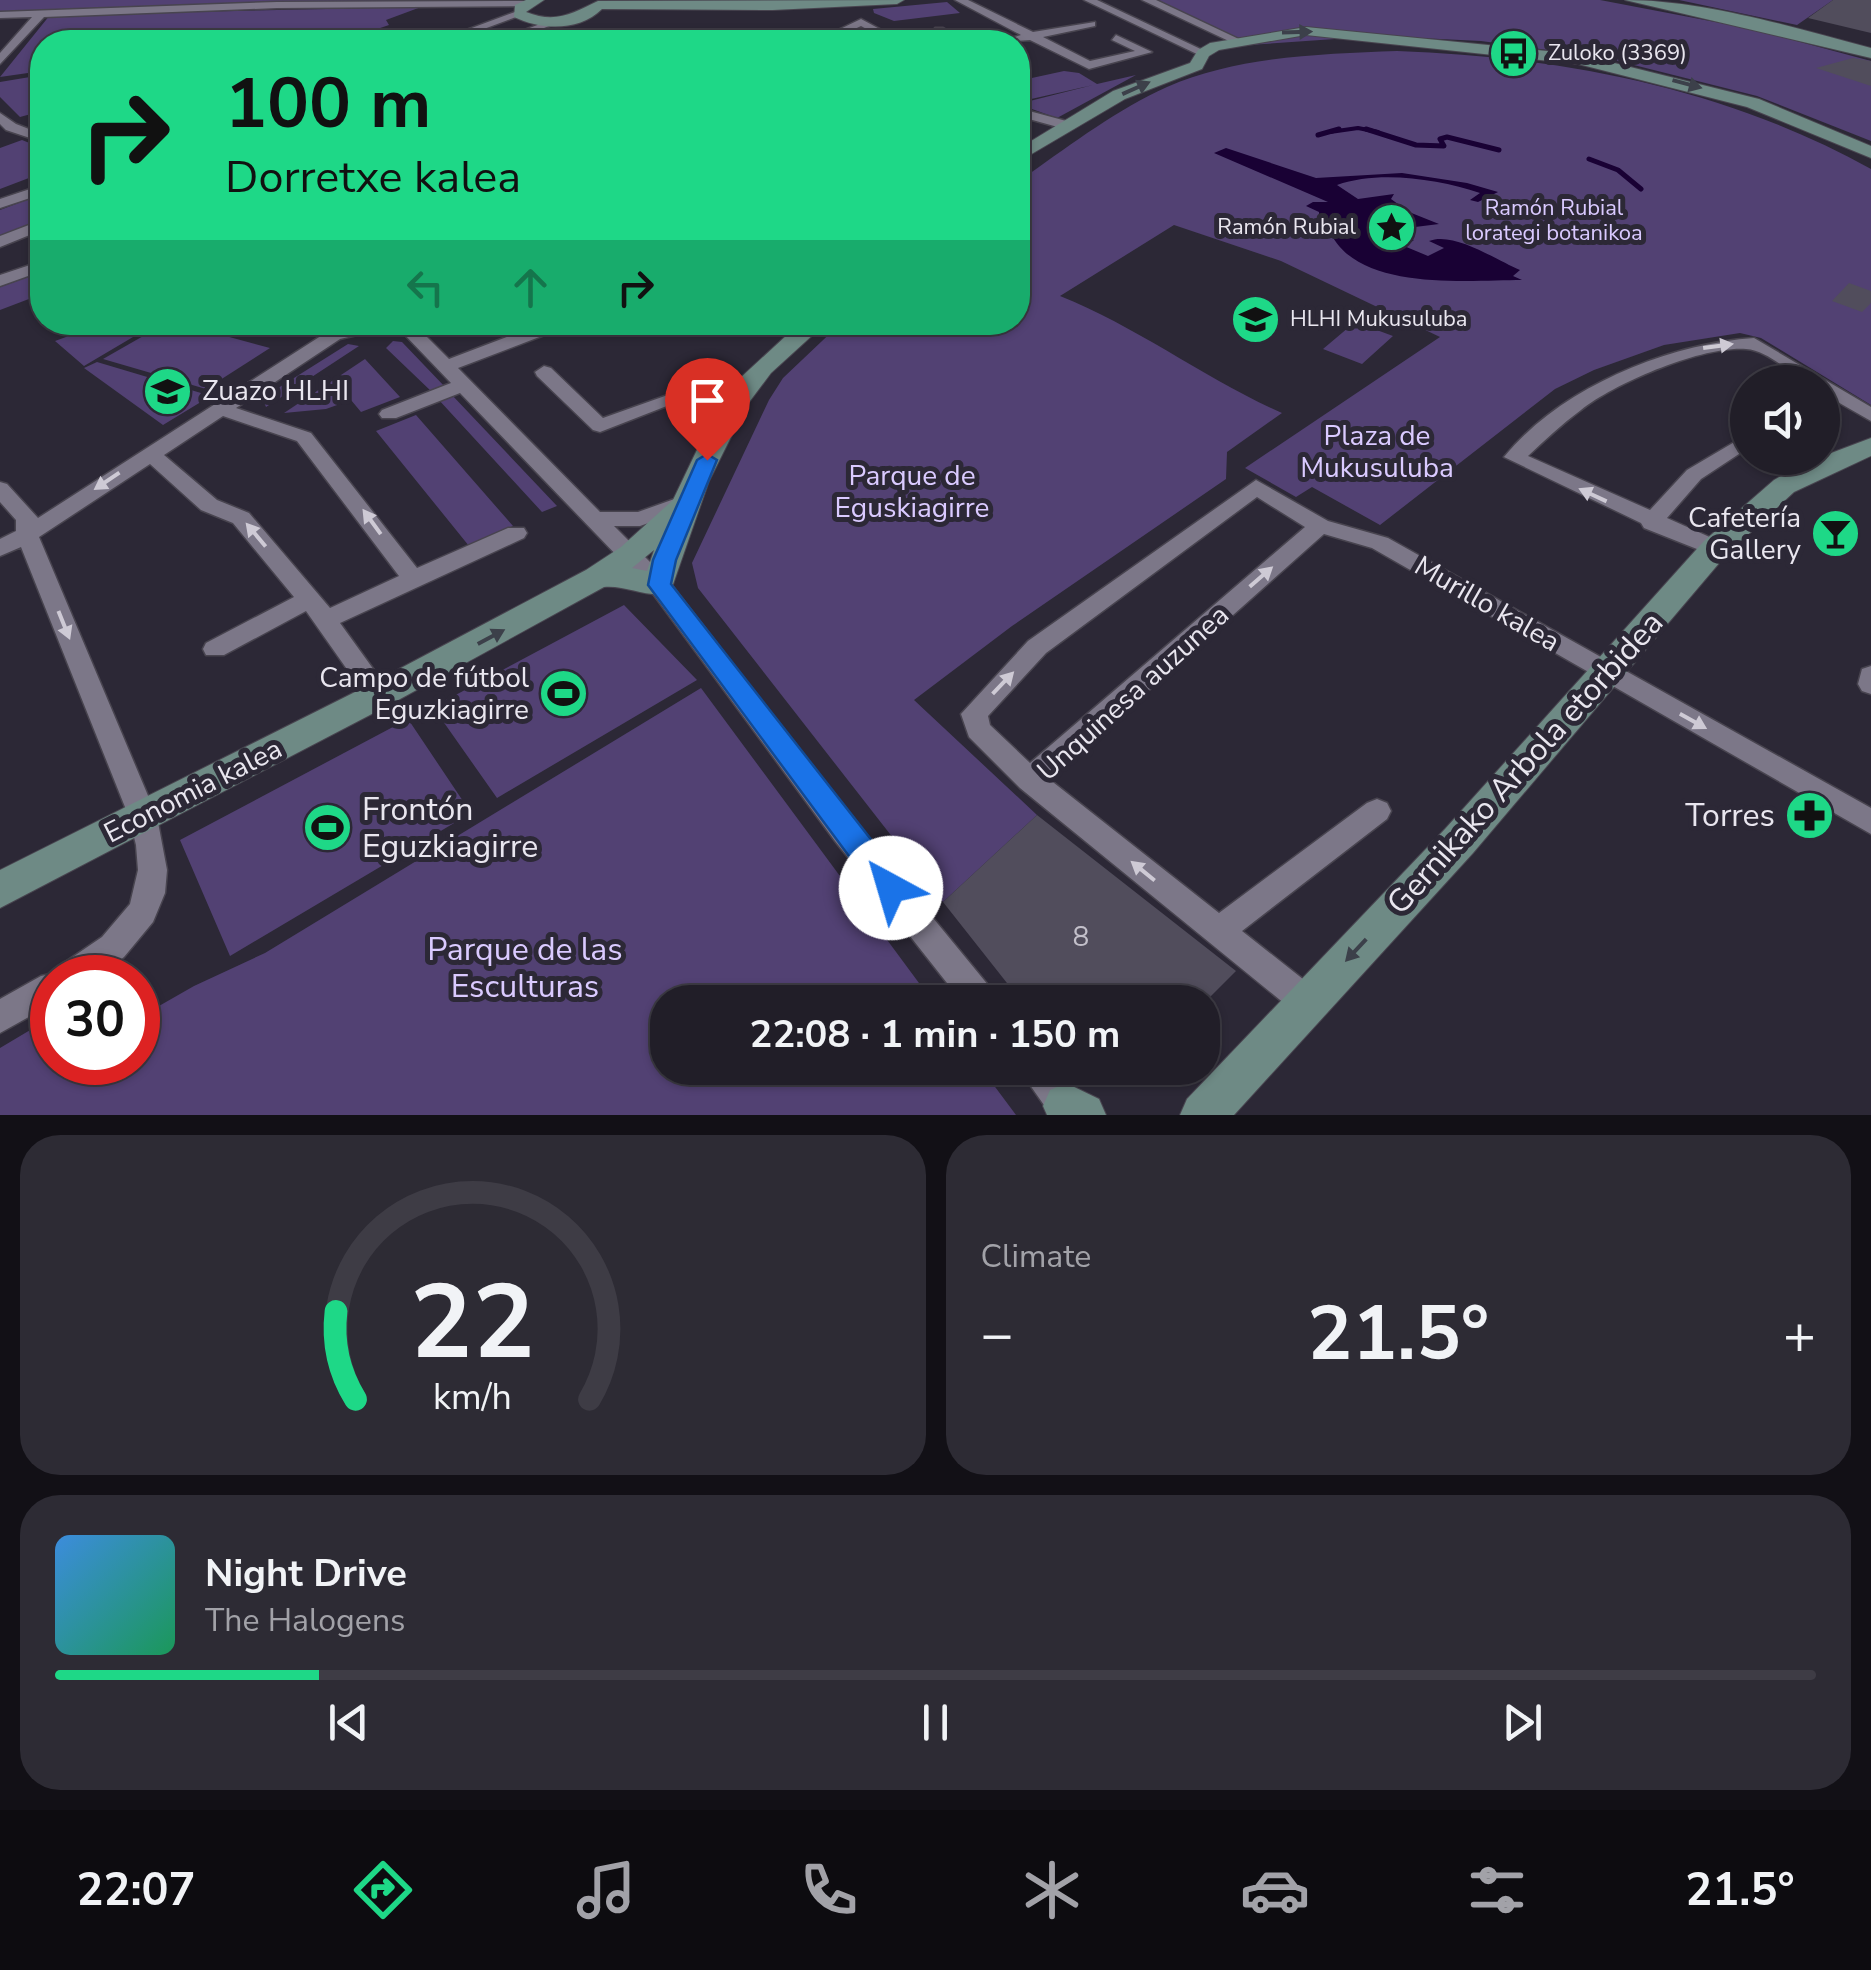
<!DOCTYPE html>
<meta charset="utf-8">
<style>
body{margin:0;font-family:"Nunito Sans",sans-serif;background:#2d2b34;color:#f1f3f6;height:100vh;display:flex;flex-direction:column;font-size:38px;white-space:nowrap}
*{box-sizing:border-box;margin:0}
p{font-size:32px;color:#a2a2a8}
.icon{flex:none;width:55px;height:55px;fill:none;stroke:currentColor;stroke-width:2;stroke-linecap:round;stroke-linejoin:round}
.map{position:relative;height:1115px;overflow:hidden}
.side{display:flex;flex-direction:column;gap:20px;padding:20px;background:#121016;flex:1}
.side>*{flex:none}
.hud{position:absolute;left:30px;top:30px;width:1000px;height:305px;border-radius:40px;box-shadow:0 2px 8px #0004,0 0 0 2px #3e3c45;background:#1ed887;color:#111;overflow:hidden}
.buttons{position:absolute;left:1730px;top:365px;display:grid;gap:20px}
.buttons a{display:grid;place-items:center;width:110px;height:110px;border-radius:50%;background:#211e28;box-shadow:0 2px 8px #0004,0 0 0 2px #3e3c45;font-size:50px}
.speed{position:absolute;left:30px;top:955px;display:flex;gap:20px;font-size:50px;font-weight:700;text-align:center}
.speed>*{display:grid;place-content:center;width:130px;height:130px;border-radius:50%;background:#211e28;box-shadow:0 2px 8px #0004,0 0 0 2px #3e3c45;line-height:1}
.speed .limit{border:15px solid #d22;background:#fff;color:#111}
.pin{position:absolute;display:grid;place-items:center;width:85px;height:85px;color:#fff;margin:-102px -42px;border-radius:50% 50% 50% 0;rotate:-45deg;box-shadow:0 0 10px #0007}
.pin .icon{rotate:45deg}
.me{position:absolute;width:110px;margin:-55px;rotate:321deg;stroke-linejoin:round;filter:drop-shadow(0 0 8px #0008)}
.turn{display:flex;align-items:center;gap:35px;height:210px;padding:0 30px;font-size:45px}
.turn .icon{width:130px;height:130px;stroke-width:2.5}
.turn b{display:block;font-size:70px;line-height:85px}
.lanes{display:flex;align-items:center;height:95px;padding:0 30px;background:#0003;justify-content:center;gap:50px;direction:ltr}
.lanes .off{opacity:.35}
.big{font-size:75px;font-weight:700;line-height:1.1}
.side .card{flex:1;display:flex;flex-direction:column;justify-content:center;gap:15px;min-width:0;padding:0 35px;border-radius:40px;background:#2d2b34}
.side .dial{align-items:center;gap:0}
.dial svg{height:260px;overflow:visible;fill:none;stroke:#3e3c45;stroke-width:7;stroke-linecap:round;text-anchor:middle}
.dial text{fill:#f1f3f6;stroke:none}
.song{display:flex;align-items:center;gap:30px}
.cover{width:120px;height:120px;border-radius:15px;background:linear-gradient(135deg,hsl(210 70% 55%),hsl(150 70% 35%))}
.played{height:10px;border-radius:5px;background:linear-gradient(90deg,#1ed887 15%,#3e3c45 15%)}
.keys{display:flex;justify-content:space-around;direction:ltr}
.heat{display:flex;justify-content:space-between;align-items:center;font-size:55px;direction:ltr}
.side .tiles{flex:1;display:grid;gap:20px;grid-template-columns:1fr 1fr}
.card:last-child{grid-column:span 2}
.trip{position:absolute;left:650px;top:985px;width:570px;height:100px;border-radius:40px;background:#211e28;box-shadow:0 2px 8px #0004,0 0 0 2px #3e3c45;font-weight:700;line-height:100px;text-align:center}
.tabs{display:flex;height:160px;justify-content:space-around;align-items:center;background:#0d0c10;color:#a2a2a8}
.tabs .icon{width:70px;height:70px}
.tabs .current{color:#1ed887}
.tabs b{font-size:45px;color:#f1f3f6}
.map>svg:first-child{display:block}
.green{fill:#524173}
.water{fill:#190134}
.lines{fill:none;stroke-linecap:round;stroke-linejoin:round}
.stream-far1{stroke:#190134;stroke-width:4}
.stream{stroke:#190134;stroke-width:5}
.building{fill:#514d5c}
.street-casing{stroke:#48444f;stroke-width:3}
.secondary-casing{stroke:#48444f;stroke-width:2}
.street{fill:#7c7788;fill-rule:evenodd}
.secondary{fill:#6e8a85;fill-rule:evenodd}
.oneway{fill:#3c404a}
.oneway2{fill:#cecad5}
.route{fill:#1a73e8;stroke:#114b97;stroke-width:2.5}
.labels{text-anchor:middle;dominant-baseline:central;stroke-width:10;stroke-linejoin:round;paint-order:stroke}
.far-poi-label{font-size:22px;fill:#e9e6ef;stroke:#2c2836;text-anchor:start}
.far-park-label{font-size:22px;fill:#dacaff;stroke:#2c2836}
.poi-label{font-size:28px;fill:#e9e6ef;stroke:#2c2836;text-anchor:end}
.park-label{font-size:28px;fill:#dacaff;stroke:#2c2836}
.street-label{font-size:28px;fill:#e9e6ef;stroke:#2c2836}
.near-number-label{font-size:28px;fill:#c3c0ca}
.near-street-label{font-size:32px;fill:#e9e6ef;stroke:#2c2836}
.near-poi-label{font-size:32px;fill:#e9e6ef;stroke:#2c2836;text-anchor:start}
.near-park-label{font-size:32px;fill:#dacaff;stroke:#2c2836}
</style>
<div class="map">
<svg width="1871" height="1115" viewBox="0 0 1871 1115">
<rect width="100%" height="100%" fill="#2c2836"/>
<path class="green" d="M 0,0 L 510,0 L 275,2 L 0,13 Z
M 1153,0 L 1600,0 L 1752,29 L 1871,61 L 1871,141 L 1757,96 L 1606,58 L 1481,41 L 1378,36 L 1249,45 Z
M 1679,0 L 1833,0 L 1797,25 Z
M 947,2 L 960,13 L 894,21 L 874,13 L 873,9 Z
M 421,7 L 386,20 L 389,25 L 348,39 L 319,42 L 42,42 L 42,71 L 0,77 L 50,15 Z
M 1397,51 C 1563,57 1725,88 1871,169 L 1871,405 L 1761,338 L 1740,333 L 1664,345 L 1594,370 L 1555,389 L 1380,525 L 1312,487 L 1296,497 L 1245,468 L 1440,337 L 1281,261 L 1174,225 L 1060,296 C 1138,327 1205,379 1282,413 L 1227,452 L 1226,479 L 1012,626 L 914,700 L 1037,815 L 943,902 L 698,588 L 692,563 L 769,400 L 783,378 L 841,323 L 1018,322 L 1018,175 L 1029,174 C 1073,143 1118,109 1167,87 C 1238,56 1321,54 1397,51 Z
M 1064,71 L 1079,73 L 1097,84 L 1136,75 L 1057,118 L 1018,104 L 1093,85 L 1018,102 L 1018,81 Z
M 42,75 L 42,111 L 20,117 L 0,97 L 0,82 Z
M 22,140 L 42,148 L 42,173 L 0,189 L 0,148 Z
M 42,194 L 42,221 L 0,238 L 0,210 Z
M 42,272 L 42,294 L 0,310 L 0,287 Z
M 1355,322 L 1393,336 L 1362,364 L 1323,349 Z
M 104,323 L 155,324 L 84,366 L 55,341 Z
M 166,323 L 178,323 L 270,348 L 206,389 L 103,359 Z
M 393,341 L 402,342 L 446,388 L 433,393 L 386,348 Z
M 348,344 L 359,346 L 266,407 L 263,400 L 267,395 Z
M 365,359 L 400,397 L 361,412 L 351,400 L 326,409 L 284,413 Z
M 97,362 L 201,393 L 214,394 L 163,425 L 84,368 Z
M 451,394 L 557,506 L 542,512 L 438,399 Z
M 416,415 L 513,526 L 469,546 L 376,431 Z
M 624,605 L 697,680 L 497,798 L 433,707 Z
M 701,688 L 933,1002 L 668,1002 L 668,1068 L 981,1068 L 1016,1115 L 0,1115 L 0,1048 L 52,1017 L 52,1062 L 138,1062 L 138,1018 L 194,986 L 265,953 Z
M 408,719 L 471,813 L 230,956 L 180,840 Z"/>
<path class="water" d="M 1226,148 L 1316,178 L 1402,173 L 1467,183 L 1498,192 L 1478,202 L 1470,200 L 1480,193 C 1438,179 1379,170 1337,185 L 1358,199 L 1394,194 L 1391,199 L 1409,212 L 1439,224 L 1415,227 L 1407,222 L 1384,225 L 1397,237 L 1414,240 L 1404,246 L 1428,256 L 1444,248 L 1429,241 C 1454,231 1496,260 1520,270 L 1513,276 L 1522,280 C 1468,280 1352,293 1328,227 L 1319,225 L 1319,212 L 1306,206 L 1313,202 L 1328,202 L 1214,153 Z"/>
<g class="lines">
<path class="stream-far1" d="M 1330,132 L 1358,128 L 1378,132"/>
<path class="stream" d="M 1366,129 L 1416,145 L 1444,146 L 1440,139 L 1447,137 L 1499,150
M 1318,135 L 1339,129
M 1589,159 L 1618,170 L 1641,189"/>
</g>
<path class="building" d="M 1833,0 L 1871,0 L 1871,33 L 1808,18 Z
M 1853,58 L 1871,61 L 1871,86 L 1816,68 Z
M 1849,283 L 1871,291 L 1871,303 L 1862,312 L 1832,301 Z
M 1037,815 L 1236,971 L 1205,1002 L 1022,1002 L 943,902 Z"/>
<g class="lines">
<defs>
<path id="street" d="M 955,0 L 968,0 L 1033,32 L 1095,22 L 1095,26 L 1043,37 L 1090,61 L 1135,51 L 1112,40 L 1116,35 L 1152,52 L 1089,69 L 1030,40 L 998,42 L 1021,35 Z
M 1084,0 L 1097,0 L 1209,53 L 1199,55 Z
M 1142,0 L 1156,0 L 1243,41 L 1233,43 Z
M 525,1 L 529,6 L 277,8 L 44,17 L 0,64 L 0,53 L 32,17 L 0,18 L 0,12 L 277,2 Z
M 515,12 L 524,14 L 449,42 L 434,42 Z
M 553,19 L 562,21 L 508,42 L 493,42 Z
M 861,19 L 904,42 L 890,42 L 861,26 L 827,42 L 813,42 Z
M 935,28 L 943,28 L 967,42 L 954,42 L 935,32 Z
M 1018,108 L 1070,122 L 1072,125 L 1065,129 L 1018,116 Z
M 0,113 L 16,124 L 42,134 L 42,142 L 6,130 L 0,124 Z
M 42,185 L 42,194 L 0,208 L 0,199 Z
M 42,220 L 42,230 L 0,247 L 0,236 Z
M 42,261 L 42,271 L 0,286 L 0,275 Z
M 350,322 L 414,324 L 449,359 L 543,323 L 555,323 L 555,331 L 458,368 L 600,512 L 638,512 L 680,497 L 688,499 L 691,504 L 688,509 L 640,526 L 614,526 L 667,579 L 855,823 L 993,991 L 998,1002 L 962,1002 L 835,841 L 651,591 L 460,393 L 396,418 L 382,418 L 379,414 L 382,410 L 451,383 L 403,333 L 374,331 L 340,339 L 236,408 L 311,433 L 417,568 L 508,528 L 524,528 L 527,533 L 524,538 L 340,623 L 392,695 L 388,702 L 379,705 L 370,702 L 306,611 L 224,655 L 206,655 L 203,649 L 206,643 L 294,597 L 233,523 L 201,510 L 150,464 L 39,537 L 157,817 L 167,870 L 165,893 L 153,922 L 124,957 L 98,978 L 52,978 L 52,1004 L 0,1033 L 0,999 L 41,976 L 55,973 L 58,967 L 102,937 L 130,904 L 138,870 L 136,845 L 129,817 L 21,547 L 0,556 L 0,539 L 16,531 L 16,520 L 0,502 L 0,482 L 7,484 L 38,518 L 341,323 ZM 223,416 L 297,441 L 399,576 L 330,608 L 249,513 L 217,500 L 164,455 Z
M 1754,338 L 1871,407 L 1871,421 L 1822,393 L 1822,382 C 1792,382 1774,351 1746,349 C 1702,346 1615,383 1581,410 C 1562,424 1545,440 1528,456 L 1650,510 L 1687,470 L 1748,434 L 1748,448 L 1701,479 L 1667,518 L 1723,543 L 1726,548 L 1723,553 L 1707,553 L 1644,528 L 1641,523 L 1504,457 C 1560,388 1667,344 1754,338 Z
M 544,366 L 551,368 L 603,418 L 679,391 L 693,391 L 695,395 L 600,432 L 593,430 L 537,376 L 535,372 Z
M 1256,480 L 1328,521 L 1388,538 L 1871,808 L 1871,834 L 1372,548 L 1324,534 L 1049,779 L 1219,913 L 1367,803 L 1377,799 L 1387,803 L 1391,811 L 1387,819 L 1242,931 L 1318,991 L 1323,1002 L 1318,1013 L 1307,1018 L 1296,1013 L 1020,788 L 969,737 L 961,714 L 1028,641 ZM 1257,497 L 1305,527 L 1030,763 L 990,725 L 988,716 L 1046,653 Z
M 1871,666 L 1871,694 L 1862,691 L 1858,684 L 1862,669 Z
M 1018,1068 L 1056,1068 L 1078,1094 L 1083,1106 L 1079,1115 L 1051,1115 Z"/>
<path id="secondary" d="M 526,0 L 544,0 L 526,12 C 556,24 573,13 598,1 L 904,0 L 897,4 L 773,10 L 602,9 C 579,32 541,30 514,17 L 515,5 Z
M 1625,0 C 1704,0 1795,28 1871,48 L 1871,58 Z
M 1306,27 L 1578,54 L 1759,99 L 1871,146 L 1871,158 L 1747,107 L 1578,64 L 1306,35 L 1219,50 L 1209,56 L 1202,69 L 1125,99 L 1018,162 L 1018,149 L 1113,91 L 1190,63 L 1198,50 L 1210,43 Z
M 801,322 L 827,322 L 771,373 L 747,405 L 709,481 L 670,593 C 648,599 627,585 604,587 L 391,704 L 0,908 L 0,870 L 367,686 L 586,570 L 621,547 L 673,500 L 707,429 L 738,380 ZM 654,550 L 647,571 L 632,568 Z
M 1871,438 L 1871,456 L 1794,492 L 1726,555 L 1473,853 L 1234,1115 L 1180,1115 L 1187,1099 L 1445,829 L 1704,541 L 1774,480 L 1802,464 Z
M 1066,1083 L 1099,1099 L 1106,1115 L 1047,1115 L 1043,1106 L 1050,1090 Z"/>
</defs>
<use href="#street" class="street-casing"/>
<use href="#secondary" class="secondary-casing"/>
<use href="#street" class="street"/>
<use href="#secondary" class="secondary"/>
</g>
<defs><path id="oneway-solid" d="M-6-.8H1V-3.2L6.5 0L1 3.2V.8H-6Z" transform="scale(2.5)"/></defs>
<g class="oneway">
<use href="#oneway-solid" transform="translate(1297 32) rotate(-2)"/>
<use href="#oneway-solid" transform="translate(1687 84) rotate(15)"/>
<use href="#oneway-solid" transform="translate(1136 88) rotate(-24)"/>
<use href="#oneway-solid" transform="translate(491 637) rotate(-28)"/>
<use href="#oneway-solid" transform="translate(1356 950) rotate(133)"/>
</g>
<g class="oneway2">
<use href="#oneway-solid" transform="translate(1718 346) rotate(-8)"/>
<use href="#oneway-solid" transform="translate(107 481) rotate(146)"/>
<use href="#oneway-solid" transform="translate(1593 495) rotate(-155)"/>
<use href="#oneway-solid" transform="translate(372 522) rotate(-126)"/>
<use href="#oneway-solid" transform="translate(256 535) rotate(-130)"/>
<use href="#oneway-solid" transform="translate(1261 577) rotate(-41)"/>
<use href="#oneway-solid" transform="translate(64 625) rotate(68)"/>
<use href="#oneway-solid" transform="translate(1003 683) rotate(-46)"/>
<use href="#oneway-solid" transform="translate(1693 721) rotate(29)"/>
<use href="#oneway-solid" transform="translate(1143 871) rotate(-141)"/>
</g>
<path class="route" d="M 707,454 L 717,460 L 676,560 L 671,584 L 902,879 L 906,888 L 902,898 L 891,902 L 880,898 L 648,585 L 653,560 L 697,460 Z"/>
<defs>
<symbol id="bus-disc" viewBox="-11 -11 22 22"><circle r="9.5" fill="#1ed887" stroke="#2c2836"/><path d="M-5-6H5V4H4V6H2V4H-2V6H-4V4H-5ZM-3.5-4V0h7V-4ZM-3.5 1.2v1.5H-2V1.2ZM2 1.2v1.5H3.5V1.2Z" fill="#111"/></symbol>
<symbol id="sight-disc" viewBox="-11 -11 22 22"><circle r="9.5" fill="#1ed887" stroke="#2c2836"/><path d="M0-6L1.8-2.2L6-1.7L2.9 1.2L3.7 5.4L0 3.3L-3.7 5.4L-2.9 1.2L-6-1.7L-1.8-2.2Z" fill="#111"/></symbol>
<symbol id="school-disc" viewBox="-11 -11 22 22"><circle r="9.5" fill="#1ed887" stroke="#2c2836"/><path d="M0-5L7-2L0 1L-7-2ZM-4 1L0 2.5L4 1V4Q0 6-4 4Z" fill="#111"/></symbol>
<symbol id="bar-disc" viewBox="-11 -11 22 22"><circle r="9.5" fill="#1ed887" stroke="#2c2836"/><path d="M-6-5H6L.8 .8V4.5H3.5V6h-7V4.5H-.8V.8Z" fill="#111"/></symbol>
<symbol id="stadium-disc" viewBox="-11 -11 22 22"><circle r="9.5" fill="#1ed887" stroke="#2c2836"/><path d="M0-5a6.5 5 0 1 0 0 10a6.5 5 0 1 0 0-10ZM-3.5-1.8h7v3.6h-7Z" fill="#111"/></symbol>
<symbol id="pharmacy-disc" viewBox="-11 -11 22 22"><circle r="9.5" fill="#1ed887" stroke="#2c2836"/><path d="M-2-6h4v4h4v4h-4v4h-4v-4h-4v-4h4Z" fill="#111"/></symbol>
</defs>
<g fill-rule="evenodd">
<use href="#bus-disc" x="1486" y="26" width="55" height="55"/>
<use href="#sight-disc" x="1364" y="200" width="55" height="55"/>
<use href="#school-disc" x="1228" y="292" width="55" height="55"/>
<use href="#school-disc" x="140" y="364" width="55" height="55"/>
<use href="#bar-disc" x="1808" y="506" width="55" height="55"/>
<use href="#stadium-disc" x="536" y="666" width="55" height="55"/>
<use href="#pharmacy-disc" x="1782" y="788" width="55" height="55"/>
<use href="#stadium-disc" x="300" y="800" width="55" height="55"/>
</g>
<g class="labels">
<g class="far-poi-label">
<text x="1548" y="53">Zuloko (3369)</text>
<text x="1356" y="227" text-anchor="end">Ramón Rubial</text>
<text x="1290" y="319">HLHI Mukusuluba</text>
</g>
<g class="far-park-label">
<text x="1554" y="208">Ramón Rubial<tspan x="1554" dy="25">lorategi botanikoa</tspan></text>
</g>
<g class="poi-label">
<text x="202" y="391" text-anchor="start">Zuazo HLHI</text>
<text x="1801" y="518">Cafetería<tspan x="1801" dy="32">Gallery</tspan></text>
<text x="529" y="678">Campo de fútbol<tspan x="529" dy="32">Eguzkiagirre</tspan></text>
</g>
<g class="park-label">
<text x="1377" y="436">Plaza de<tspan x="1377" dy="32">Mukusuluba</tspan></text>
<text x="912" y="476">Parque de<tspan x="912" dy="32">Eguskiagirre</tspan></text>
</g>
<g class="street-label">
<text transform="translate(1487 604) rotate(30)">Murillo kalea</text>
<text transform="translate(1133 693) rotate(-42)">Unquinesa auzunea</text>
<text transform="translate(193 791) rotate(-27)">Economia kalea</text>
</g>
<g class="near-number-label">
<text x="1081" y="937">8</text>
</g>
<g class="near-street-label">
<text transform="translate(1525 763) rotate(-48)">Gernikako Arbola etorbidea</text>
</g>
<g class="near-poi-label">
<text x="362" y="809">Frontón<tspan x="362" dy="37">Eguzkiagirre</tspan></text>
<text x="1775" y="815" text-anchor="end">Torres</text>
</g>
<g class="near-park-label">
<text x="525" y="949">Parque de las<tspan x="525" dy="37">Esculturas</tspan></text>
</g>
</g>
</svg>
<div class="buttons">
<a><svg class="icon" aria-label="sound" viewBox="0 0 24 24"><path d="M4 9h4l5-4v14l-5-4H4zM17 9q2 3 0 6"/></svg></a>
</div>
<div class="speed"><div class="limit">30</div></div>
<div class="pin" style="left:707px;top:460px;background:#d93025"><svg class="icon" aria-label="arrive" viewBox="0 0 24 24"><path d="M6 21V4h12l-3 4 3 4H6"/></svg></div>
<svg class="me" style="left:891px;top:888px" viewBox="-20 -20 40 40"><circle r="19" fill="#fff"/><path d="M0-13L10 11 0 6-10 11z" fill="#1a73e8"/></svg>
<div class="trip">22:08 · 1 min · 150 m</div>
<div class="hud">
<div class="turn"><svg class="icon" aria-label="right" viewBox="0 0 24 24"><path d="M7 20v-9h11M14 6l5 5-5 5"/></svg><div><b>100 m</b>Dorretxe kalea</div></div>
<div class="lanes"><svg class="icon off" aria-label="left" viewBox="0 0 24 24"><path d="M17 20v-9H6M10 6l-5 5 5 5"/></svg><svg class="icon off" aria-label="ahead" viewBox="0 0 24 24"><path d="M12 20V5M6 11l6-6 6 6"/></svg><svg class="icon" aria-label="right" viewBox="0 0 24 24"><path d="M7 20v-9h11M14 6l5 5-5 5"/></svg></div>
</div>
</div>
<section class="side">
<div class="tiles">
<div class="card dial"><svg viewBox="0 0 100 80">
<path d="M14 69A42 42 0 1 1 86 69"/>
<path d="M14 69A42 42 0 0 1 8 42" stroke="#1ed887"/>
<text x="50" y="56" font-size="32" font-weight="700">22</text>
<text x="50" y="72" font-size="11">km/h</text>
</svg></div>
<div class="card"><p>Climate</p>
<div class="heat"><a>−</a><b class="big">21.5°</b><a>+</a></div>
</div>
<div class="card">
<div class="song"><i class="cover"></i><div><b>Night Drive</b><p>The Halogens</p></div></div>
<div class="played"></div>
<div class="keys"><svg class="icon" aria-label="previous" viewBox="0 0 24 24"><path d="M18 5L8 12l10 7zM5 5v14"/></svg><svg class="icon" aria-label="pause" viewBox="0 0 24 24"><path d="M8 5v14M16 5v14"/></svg><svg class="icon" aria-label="next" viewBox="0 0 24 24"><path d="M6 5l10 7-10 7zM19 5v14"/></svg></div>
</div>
</div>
</section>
<nav class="tabs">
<b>22:07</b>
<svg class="icon current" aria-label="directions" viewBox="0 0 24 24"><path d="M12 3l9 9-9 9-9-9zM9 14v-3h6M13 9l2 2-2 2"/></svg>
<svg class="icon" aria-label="music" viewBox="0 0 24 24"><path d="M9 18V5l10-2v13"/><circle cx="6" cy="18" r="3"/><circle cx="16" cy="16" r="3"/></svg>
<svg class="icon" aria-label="phone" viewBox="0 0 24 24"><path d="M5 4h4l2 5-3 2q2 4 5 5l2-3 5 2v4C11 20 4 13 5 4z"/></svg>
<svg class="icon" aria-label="climate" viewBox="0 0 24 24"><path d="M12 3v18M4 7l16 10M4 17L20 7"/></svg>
<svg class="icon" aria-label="car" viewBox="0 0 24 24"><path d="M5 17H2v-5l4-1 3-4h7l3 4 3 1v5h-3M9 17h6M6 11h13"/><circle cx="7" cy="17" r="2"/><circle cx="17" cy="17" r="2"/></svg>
<svg class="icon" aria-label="filters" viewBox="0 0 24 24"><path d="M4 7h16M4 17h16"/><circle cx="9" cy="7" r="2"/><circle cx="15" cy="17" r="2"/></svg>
<b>21.5°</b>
</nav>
